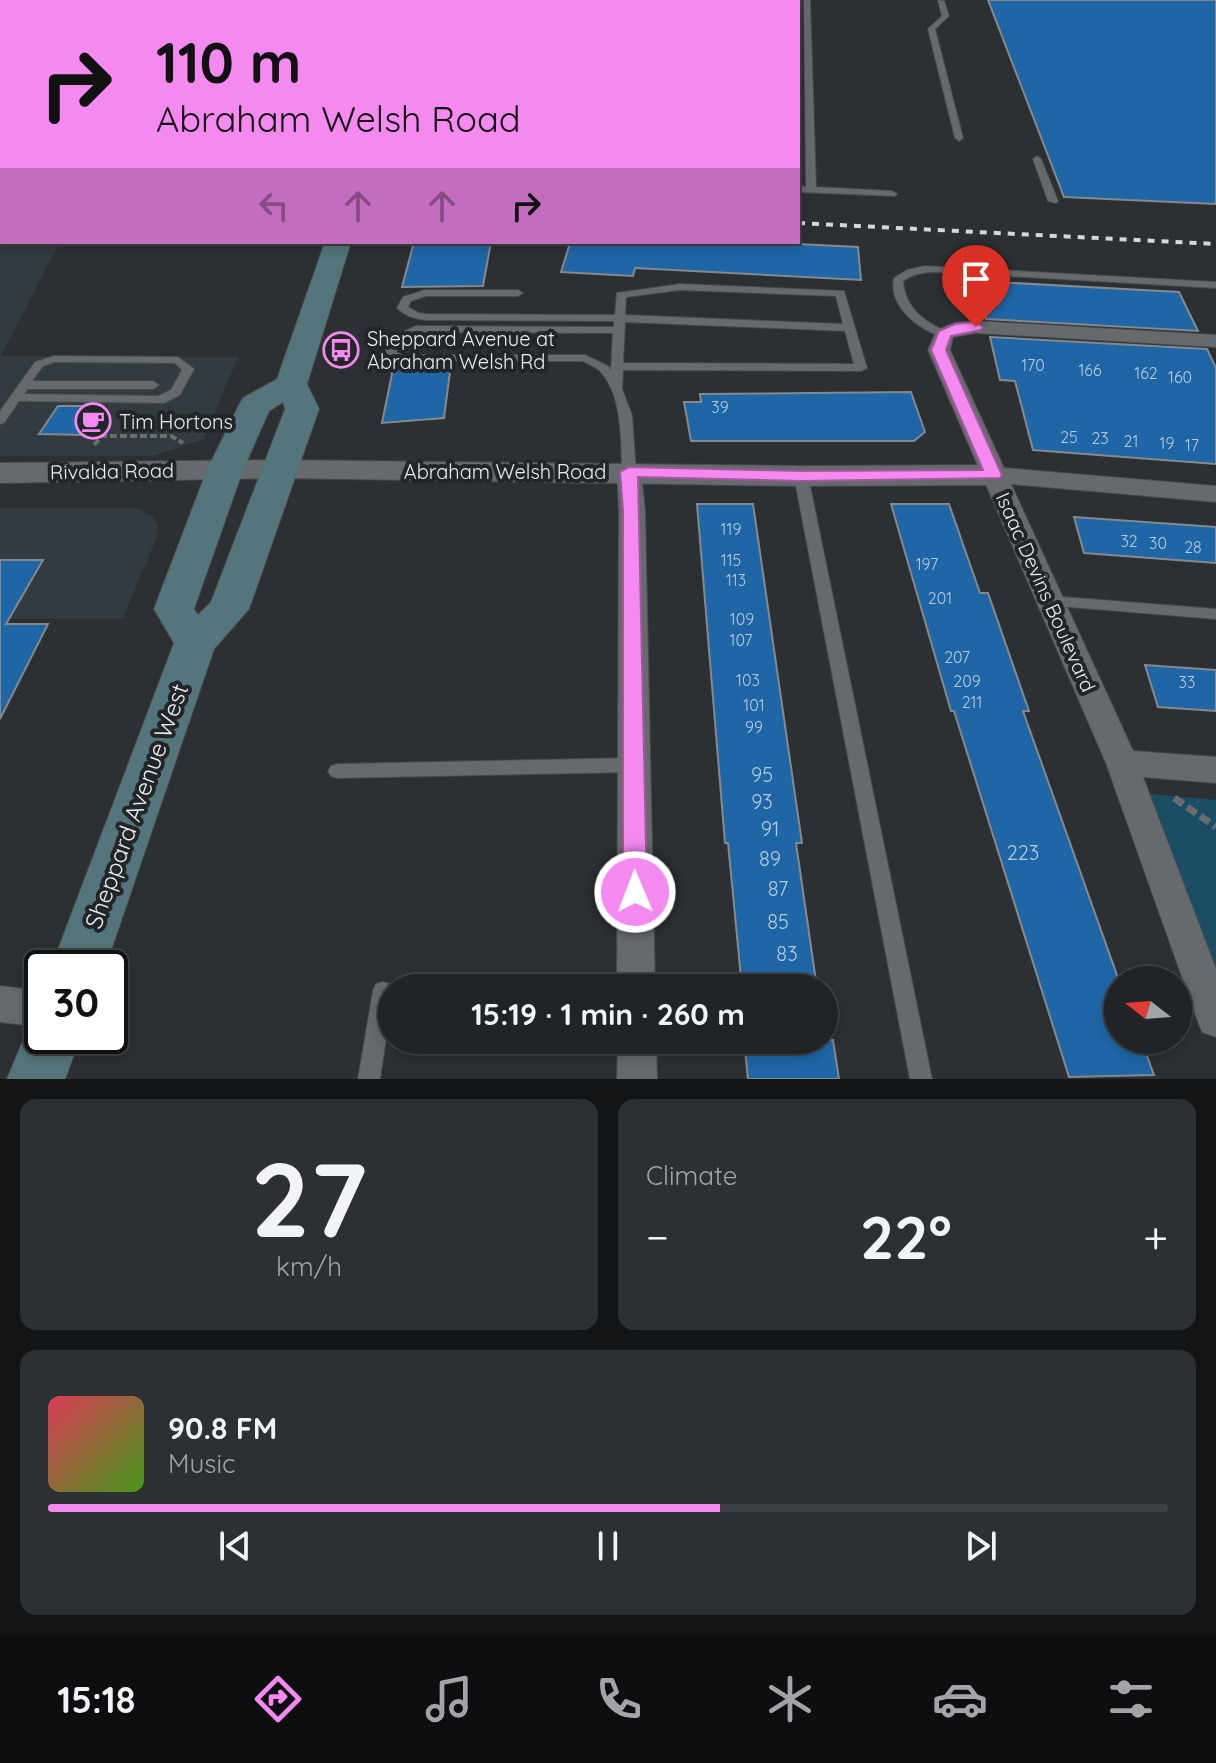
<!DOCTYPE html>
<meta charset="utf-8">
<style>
body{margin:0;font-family:Quicksand,sans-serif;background:#2d3032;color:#f1f3f6;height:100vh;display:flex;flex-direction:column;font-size:30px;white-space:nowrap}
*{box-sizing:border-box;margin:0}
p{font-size:26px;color:#a2a4a7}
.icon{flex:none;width:44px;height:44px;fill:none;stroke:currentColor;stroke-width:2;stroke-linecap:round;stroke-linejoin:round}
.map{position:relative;height:1079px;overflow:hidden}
.details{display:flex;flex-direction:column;gap:20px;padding:20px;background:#121415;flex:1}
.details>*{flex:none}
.banner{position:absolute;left:0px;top:0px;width:800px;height:244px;box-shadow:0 4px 12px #0003,0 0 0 2px #3e4143;background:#f489f0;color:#111;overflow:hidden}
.needle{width:52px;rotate:287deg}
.tools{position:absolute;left:1104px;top:966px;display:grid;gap:16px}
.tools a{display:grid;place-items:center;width:88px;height:88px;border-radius:50%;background:#212426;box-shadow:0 4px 12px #0003,0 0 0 2px #3e4143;font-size:40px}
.speed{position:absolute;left:24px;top:950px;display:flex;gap:16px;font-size:40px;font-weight:700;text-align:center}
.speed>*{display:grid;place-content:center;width:104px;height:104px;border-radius:50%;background:#212426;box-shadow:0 4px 12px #0003,0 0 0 2px #3e4143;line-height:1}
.speed .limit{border:4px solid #111;border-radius:12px;background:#fff;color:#111}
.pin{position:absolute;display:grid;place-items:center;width:68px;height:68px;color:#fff;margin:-82px -34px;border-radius:50% 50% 50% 0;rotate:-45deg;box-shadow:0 0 8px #0007}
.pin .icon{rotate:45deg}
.me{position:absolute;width:88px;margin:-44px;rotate:359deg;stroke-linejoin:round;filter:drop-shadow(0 0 6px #0008)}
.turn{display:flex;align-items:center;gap:28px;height:168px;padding:0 24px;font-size:36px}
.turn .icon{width:104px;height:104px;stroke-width:2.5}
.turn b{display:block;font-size:56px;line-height:68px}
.lanes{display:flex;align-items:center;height:76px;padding:0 24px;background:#0003;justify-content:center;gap:40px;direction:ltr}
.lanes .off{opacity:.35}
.big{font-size:60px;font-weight:700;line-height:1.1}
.details .card{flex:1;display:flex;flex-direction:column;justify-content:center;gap:12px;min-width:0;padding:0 28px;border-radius:16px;background:#2d3032}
.details .dial{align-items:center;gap:0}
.dial b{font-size:104px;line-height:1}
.song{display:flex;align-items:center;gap:24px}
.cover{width:96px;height:96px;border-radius:12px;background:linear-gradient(135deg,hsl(350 70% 55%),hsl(100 70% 35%))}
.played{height:8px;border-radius:4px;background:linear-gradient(90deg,#f489f0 60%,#3e4143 60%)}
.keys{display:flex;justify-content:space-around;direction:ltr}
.heat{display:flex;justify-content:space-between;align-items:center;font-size:44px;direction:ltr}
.details .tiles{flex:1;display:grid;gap:20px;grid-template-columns:1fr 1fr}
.card:last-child{grid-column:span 2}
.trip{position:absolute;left:378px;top:974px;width:460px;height:80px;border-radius:40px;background:#212426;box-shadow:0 4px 12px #0003,0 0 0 2px #3e4143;font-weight:700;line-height:80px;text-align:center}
.tabs{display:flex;height:128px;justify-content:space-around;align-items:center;background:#0d0e0f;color:#a2a4a7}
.tabs .icon{width:56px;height:56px}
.tabs .selected{color:#f489f0}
.tabs b{font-size:36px;color:#f1f3f6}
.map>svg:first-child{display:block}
.built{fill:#313b40}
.green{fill:#194e65}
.building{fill:#1e66a6;stroke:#86898c;stroke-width:2}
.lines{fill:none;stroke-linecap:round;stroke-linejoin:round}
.service-casing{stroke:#484b4c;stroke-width:2}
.minor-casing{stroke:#484b4c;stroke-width:2}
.tertiary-casing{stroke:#484b4c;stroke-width:2}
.secondary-casing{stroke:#484b4c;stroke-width:2}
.path-far1{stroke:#6a6d6f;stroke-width:4;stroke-dasharray:7 3;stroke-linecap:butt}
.path{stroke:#6a6d6f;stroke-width:7;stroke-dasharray:11 5;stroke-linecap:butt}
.service{fill:#666a6c;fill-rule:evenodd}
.minor{fill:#666a6c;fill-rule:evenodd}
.tertiary{fill:#666a6c;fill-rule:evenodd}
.secondary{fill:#54757b;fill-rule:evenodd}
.rail{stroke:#d5d8d9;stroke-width:4;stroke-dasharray:7 7;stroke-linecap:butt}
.route{fill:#f489f0;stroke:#9f599c;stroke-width:2}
.labels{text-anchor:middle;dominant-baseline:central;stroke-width:8;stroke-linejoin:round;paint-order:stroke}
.number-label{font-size:16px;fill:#b6cada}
.poi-label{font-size:20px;fill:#e9ebec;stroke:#232628;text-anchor:start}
.street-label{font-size:20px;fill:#e9ebec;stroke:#232628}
.near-number-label{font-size:20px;fill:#b6cada}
.near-street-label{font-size:24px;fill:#e9ebec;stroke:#232628}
</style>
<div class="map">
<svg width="1216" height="1079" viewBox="0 0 1216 1079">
<rect width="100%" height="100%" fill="#2c3032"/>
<path class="built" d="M 0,0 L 392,0 L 2,2 L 2,165 Z
M 0,237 L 2,242 L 60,242 L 1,356 L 238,357 L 204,439 L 153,456 L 0,456 Z
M 0,508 L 138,508 L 155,518 L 159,531 L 123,619 L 0,619 Z"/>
<path class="green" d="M 1139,793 L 1216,800 L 1216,986 Z"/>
<path class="building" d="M 988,0 L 1216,0 L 1216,204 L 1064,197 Z
M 414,242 L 491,242 L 483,286 L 402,287 Z
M 616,242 L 756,242 L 858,247 L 861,280 L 635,268 L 633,276 L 561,272 L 570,243 L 616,245 Z
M 977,281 L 1179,292 L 1198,331 L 986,319 Z
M 990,337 L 1207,349 L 1216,368 L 1216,464 L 1033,450 L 1015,381 L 1000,380 Z
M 394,364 L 451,364 L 444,418 L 382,423 Z
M 911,392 L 925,432 L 914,441 L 691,441 L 684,402 L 701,402 L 700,394 Z
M 58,406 L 101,406 L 86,435 L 39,434 Z
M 697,504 L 753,504 L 802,843 L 796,843 L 817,988 L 742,988 L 728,843 L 725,843 Z
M 891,504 L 949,504 L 980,593 L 988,593 L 1029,711 L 1023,711 L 1118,978 L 1118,1040 L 1141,1040 L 1154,1075 L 1069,1077 L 954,711 L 951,711 Z
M 1074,517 L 1216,527 L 1216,563 L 1084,553 Z
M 0,560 L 43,560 L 6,624 L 48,624 L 0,719 Z
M 1145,665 L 1216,670 L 1216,711 L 1158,707 Z
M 744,1040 L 833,1040 L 839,1079 L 748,1079 Z"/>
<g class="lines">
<defs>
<path id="service" d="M 804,0 L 810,0 L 816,187 L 892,191 L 897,194 L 895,196 L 798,192 L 798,186 L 806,187 Z
M 938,0 L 944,1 L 949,16 L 935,29 L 963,138 L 959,141 L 955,138 L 928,29 L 942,16 Z
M 1037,156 L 1041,159 L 1058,201 L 1056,203 L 1048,201 L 1033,159 Z
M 0,236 L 2,236 L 2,242 L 0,242 Z
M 925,266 L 1216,282 L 1216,288 L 935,272 C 923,272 913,274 903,281 C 905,308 924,322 948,332 L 950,334 L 944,337 C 919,330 888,307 894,278 L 907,270 Z
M 680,284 L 844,291 L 867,368 L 861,371 L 623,370 L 622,389 L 632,415 L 636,472 L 629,476 L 622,472 C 621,441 623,396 600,371 C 596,367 588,364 583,361 L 420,361 L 414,358 L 420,355 L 585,355 L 608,366 L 611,370 L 613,333 L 418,332 L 399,342 L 396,352 L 405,356 L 405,360 L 397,360 L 384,353 L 390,338 L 416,326 L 614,327 L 614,321 L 426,320 C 415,319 405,316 397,308 L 403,297 L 425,290 L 518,290 L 523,293 L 518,296 L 426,296 L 411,301 L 408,307 L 419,313 L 426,314 L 615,315 L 617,293 ZM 680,290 L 836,296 L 843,324 L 625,315 L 626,297 ZM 625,322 L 845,331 L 854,364 L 623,363 Z
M 54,356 L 178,357 L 194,369 L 180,395 L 164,403 L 19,401 L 4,423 L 0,424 L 0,411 L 35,362 ZM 55,362 L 175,363 L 182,370 L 171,390 L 158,396 L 24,394 L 28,389 L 153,389 L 159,385 L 153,381 L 32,381 L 43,366 Z
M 801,472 L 808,476 L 932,1079 L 910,1079 L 794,476 Z
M 1050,596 L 1216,609 L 1216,619 L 1045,605 L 1043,601 L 1045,597 Z
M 634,758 L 640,760 L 643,765 L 640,770 L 634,772 L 337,778 L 331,776 L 328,771 L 331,766 L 337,764 Z
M 383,982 L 390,984 L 392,998 L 380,1079 L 358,1079 L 373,991 L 376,984 Z"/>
<path id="minor" d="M 294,0 L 307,0 L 293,2 Z
M 976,321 L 1216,335 L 1216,347 L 976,333 L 953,337 L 950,350 L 1004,468 L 1216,486 L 1216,502 L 1011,484 L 1133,751 L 1216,757 L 1216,783 L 1143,777 L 1216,969 L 1216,1037 L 1202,1032 L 1197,1019 L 1106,763 L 928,350 L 937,330 L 955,323 Z
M 629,465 L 638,467 L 641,472 L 645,511 L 655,988 L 617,988 L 619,511 L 617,472 L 620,467 Z
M 0,986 L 42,991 L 42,1027 L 0,1022 Z
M 618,1040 L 656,1040 L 657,1079 L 617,1079 Z"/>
<path id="tertiary" d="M 278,460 L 801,466 L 994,465 L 1005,468 L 1010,475 L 1005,482 L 994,485 L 801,486 L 278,478 L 0,483 L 0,463 Z"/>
<path id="secondary" d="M 406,0 L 424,0 L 405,2 Z
M 436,0 L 454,0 L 435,2 Z
M 325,242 L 351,242 L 307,384 L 319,409 L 249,609 L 214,649 L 105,968 L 51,968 L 174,643 L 154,609 L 207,470 L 239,405 L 243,398 L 277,379 ZM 283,402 L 285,409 L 211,602 L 198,615 L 194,609 L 243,470 L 269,411 Z
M 42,1013 L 42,1036 L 81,1036 L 65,1079 L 7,1079 L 33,1017 Z"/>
</defs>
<use href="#service" class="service-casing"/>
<use href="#minor" class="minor-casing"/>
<use href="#tertiary" class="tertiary-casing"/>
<use href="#secondary" class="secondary-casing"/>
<path class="path-far1" d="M 94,445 L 102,436 L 171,436 L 183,443"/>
<path class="path" d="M 1174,798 L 1216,827"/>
<use href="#service" class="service"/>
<use href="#minor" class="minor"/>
<use href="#tertiary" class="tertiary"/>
<use href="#secondary" class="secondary"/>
<path class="rail" d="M 798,223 L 1216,244"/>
</g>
<path class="route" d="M 976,322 L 983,327 L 981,330 L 951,336 L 946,350 L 1002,475 L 1000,478 L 801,481 L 638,477 L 647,892 L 644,900 L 635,903 L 627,900 L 623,892 L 623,511 L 620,472 L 629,467 L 801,471 L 983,470 L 931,350 L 939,331 L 955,324 Z"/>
<defs>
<symbol id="bus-ring" viewBox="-11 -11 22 22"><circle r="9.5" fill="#232628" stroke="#f489f0" stroke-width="1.5"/><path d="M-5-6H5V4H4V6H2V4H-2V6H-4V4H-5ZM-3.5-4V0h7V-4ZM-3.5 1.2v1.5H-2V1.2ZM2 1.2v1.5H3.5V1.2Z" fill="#f489f0"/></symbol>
<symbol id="cafe-ring" viewBox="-11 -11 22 22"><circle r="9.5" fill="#232628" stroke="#f489f0" stroke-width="1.5"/><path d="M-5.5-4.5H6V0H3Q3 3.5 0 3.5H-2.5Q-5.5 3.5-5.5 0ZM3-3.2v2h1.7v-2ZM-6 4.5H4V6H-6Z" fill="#f489f0"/></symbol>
</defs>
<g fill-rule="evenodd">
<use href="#bus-ring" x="321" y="330" width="40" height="40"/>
<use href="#cafe-ring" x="73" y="401" width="40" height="40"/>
</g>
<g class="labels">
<g class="number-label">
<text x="1033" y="365">170</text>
<text x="1090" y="370">166</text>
<text x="1146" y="373">162</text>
<text x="1180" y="377">160</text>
<text x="720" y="407">39</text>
<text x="1069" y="437">25</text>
<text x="1100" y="438">23</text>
<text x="1131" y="441">21</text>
<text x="1167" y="443">19</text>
<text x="1192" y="445">17</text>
<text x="731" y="529">119</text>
<text x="1129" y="541">32</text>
<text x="1158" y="543">30</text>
<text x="1193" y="547">28</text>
<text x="731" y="560">115</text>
<text x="927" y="564">197</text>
<text x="736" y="580">113</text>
<text x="940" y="598">201</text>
<text x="742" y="619">109</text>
<text x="741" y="640">107</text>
<text x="957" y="657">207</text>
<text x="748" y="680">103</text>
<text x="967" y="681">209</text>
<text x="1187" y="682">33</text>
<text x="972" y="702">211</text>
<text x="754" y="705">101</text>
<text x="754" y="727">99</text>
</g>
<g class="poi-label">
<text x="367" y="338">Sheppard Avenue at<tspan x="367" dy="23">Abraham Welsh Rd</tspan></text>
<text x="119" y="421">Tim Hortons</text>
</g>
<g class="street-label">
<text transform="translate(112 471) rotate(-1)">Rivalda Road</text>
<text x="505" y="471">Abraham Welsh Road</text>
<text transform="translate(1046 592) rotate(66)">Isaac Devins Boulevard</text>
</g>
<g class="near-number-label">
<text x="762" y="774">95</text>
<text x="762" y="801">93</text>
<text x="770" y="828">91</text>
<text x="1023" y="852">223</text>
<text x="770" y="858">89</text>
<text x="778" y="888">87</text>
<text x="778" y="921">85</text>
<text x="787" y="953">83</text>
</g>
<g class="near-street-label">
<text transform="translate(136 806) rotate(-70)">Sheppard Avenue West</text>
</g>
</g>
</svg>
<div class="tools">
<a><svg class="needle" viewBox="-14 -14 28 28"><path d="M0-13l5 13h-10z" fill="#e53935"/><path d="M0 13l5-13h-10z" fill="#a2a4a7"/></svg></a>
</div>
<div class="speed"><div class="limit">30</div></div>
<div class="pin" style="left:976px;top:327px;background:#d93025"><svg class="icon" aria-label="arrive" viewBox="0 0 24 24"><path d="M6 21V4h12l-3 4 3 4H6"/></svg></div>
<svg class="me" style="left:635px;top:892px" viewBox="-20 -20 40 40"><circle r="17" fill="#f489f0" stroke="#fff" stroke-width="3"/><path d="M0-11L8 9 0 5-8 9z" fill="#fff"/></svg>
<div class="trip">15:19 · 1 min · 260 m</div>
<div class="banner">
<div class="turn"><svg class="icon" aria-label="right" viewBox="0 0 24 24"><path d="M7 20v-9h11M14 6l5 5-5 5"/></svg><div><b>110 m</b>Abraham Welsh Road</div></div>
<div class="lanes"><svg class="icon off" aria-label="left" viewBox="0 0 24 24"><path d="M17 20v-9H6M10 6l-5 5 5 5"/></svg><svg class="icon off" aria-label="ahead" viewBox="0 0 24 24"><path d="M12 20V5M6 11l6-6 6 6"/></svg><svg class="icon off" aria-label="ahead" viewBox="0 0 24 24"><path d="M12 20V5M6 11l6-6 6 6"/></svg><svg class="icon" aria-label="right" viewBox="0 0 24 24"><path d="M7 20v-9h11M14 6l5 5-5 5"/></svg></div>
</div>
</div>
<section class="details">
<div class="tiles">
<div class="card dial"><b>27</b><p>km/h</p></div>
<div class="card"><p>Climate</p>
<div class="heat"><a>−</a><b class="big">22°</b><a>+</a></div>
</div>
<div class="card">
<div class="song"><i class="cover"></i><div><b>90.8 FM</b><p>Music</p></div></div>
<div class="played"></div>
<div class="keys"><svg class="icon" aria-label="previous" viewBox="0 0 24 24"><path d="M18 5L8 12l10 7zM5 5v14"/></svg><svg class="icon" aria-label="pause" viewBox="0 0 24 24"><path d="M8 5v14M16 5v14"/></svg><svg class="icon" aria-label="next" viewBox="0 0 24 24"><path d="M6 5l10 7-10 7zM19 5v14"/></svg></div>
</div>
</div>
</section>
<nav class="tabs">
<b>15:18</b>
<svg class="icon selected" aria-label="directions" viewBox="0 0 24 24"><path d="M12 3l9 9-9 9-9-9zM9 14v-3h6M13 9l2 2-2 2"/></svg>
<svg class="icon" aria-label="music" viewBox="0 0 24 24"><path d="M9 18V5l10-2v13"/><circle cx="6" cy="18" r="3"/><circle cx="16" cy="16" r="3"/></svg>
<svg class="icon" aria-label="phone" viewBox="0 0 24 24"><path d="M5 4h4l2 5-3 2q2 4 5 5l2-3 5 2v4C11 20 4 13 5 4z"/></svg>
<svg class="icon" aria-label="climate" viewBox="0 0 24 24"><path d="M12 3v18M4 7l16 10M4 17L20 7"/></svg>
<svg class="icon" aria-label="car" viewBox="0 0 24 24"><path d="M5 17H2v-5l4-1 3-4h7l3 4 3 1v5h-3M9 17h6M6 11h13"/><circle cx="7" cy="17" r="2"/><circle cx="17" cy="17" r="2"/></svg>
<svg class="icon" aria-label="filters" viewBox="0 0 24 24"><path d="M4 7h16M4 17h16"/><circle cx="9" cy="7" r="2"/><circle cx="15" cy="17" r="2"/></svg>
</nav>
